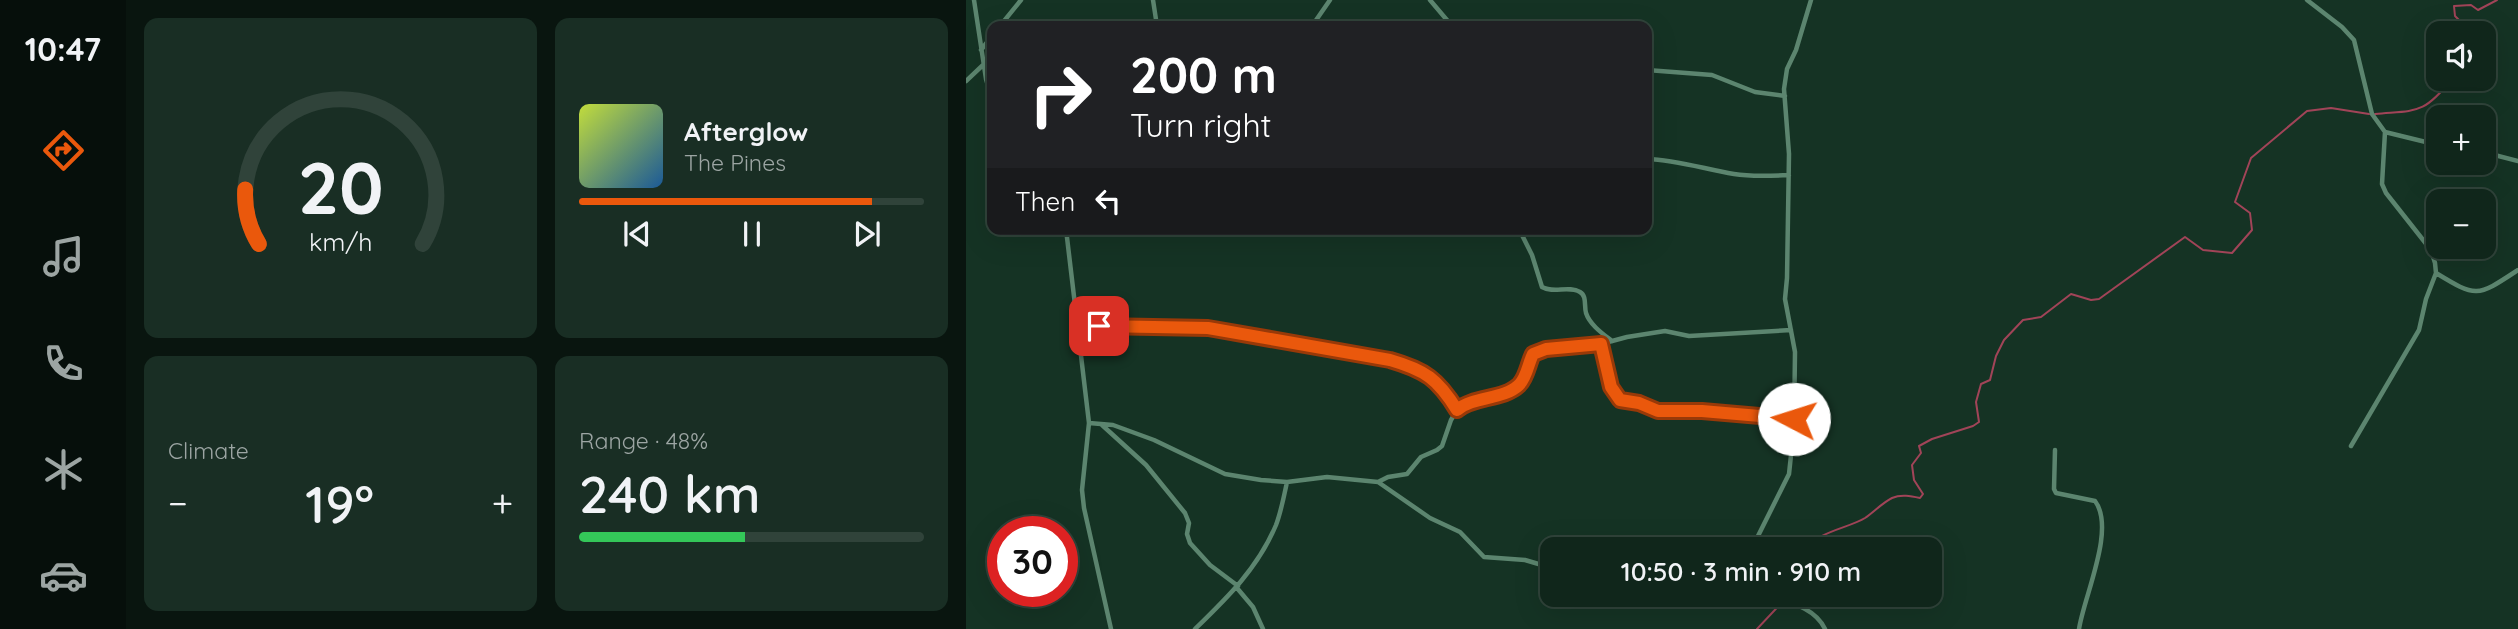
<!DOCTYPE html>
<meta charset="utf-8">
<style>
body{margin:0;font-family:Quicksand,sans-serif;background:#192e24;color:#f1f3f6;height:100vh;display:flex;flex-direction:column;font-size:26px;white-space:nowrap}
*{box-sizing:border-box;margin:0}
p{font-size:23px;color:#9ca5a3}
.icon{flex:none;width:38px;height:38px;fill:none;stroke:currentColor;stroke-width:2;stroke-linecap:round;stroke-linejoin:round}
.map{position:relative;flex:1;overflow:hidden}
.side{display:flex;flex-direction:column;gap:18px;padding:18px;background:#09150f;width:840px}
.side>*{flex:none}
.banner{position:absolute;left:21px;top:21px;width:665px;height:214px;border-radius:14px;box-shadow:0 7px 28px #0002,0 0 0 2px #30433a;background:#202124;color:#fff;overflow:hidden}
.buttons{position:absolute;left:1460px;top:21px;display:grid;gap:14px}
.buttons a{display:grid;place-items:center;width:70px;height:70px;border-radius:14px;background:#10261b;box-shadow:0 7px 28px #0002,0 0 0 2px #30433a;font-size:35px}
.speed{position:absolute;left:21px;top:516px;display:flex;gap:14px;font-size:35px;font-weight:700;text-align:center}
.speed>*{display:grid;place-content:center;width:91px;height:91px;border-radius:50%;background:#10261b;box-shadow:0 7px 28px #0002,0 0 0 2px #30433a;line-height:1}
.speed .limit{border:10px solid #d22;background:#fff;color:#111}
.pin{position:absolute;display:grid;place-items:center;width:60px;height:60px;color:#fff;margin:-30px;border-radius:14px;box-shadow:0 4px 10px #0006}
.me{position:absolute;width:77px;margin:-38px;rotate:275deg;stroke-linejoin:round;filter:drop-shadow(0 0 5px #0008)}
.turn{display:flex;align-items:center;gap:24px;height:147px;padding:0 28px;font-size:32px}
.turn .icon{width:91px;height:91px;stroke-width:2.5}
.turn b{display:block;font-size:49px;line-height:60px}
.then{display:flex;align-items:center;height:66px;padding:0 28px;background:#0003;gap:14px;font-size:26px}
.big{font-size:52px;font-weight:600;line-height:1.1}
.side .tile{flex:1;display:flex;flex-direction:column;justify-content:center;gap:10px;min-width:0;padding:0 24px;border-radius:14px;background:#192e24}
.side .dial{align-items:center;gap:0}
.dial svg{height:182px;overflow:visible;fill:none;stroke:#30433a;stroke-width:7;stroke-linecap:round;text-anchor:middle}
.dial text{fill:#f1f3f6;stroke:none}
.song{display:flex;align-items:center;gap:21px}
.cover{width:84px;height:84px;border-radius:10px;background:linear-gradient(135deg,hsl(70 70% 55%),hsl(210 70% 35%))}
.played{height:7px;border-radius:4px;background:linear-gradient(90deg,#ea580c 85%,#30433a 85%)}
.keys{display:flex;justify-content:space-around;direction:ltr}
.heat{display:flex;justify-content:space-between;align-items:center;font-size:38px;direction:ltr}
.charge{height:10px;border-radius:5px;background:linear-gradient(90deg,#34c759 48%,#30433a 0)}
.side .tiles{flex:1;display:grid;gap:18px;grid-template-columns:repeat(2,1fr)}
.trip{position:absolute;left:574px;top:537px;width:402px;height:70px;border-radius:14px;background:#10261b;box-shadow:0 7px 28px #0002,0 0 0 2px #30433a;font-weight:600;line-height:70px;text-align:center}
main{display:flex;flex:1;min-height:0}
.dock{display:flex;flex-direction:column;width:126px;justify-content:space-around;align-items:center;background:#060f0b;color:#9ca5a3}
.dock .icon{width:49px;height:49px}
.dock .on{color:#ea580c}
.dock b{font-size:32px;color:#f1f3f6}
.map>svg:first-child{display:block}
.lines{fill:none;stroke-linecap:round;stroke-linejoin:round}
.stream{stroke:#a14458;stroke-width:2}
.minor{stroke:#5c856f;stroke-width:4.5}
.route-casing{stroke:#983908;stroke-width:18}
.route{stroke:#ea580c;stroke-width:12}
</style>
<main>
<nav class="dock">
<b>10:47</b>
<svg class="icon on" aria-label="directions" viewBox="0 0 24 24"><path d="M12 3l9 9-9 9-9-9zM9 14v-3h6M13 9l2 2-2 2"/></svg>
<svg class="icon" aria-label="music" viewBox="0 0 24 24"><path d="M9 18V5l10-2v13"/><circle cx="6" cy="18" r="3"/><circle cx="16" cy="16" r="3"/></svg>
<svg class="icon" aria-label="phone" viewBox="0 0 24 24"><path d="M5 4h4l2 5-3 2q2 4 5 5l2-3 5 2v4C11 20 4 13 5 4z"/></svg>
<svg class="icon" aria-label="climate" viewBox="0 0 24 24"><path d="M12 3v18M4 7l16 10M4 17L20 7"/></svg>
<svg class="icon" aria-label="car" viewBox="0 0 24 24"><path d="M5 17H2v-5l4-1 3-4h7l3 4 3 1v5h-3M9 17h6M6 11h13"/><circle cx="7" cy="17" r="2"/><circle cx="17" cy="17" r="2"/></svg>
</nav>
<section class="side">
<div class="tiles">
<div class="tile dial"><svg viewBox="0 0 100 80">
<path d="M14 69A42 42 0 1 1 86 69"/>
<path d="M14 69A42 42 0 0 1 8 45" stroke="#ea580c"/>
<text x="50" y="56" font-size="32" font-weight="700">20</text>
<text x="50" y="72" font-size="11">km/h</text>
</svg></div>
<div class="tile">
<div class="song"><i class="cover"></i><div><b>Afterglow</b><p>The Pines</p></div></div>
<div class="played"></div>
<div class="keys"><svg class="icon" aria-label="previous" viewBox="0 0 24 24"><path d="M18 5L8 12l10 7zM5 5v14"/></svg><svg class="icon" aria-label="pause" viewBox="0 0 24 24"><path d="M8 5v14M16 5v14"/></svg><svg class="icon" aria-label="next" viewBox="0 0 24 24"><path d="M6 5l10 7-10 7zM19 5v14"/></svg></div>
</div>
<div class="tile"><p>Climate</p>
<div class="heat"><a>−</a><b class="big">19°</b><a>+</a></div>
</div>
<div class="tile"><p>Range · 48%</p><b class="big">240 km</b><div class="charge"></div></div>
</div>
</section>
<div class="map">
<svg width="1552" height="629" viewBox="0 0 1552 629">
<rect width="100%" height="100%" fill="#153324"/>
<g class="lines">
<path class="stream" d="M 1506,33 L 1489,16 L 1488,6 L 1505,5 L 1512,10 L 1531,0
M 1517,44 L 1520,47 L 1517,48
M 1409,114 C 1451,110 1457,115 1486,79
M 841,550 C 849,532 883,528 899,518 C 908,512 916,503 926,498 C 935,494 945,496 954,498 L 957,494 L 948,480 L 946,465 L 955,453 L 953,446 L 966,439 L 1007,426 L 1013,422 L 1010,402 L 1015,384 L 1024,380 L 1030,356 L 1038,340 L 1057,320 L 1075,317 L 1105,294 L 1125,300 L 1133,299 L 1219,237 L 1237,250 L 1266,253 L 1286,230 L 1284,213 L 1269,202 L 1285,158 L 1341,111 L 1365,108 L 1403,114
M 791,629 L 823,595"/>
<path class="minor" d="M 8,0 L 20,79 L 26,99
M 187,0 L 191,26
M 464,0 L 486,26
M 1341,0 L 1376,27 L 1388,40 L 1406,114 L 1419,132 L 1472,145
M 34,26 L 55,0
M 346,26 L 364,0
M 15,50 L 26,36
M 681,70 L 746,75 L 789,92 L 819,96
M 0,81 L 17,65
M 1517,152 L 1552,161
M 681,159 C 711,160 738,169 768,174 C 786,177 804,176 823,175
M 100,229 L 123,423 L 116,490 L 118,508 L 145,629
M 553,229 L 566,255 L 576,287 C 588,294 602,285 614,292 C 621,296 618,306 620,313 C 624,325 637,334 646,341
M 1470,273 C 1511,298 1511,297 1552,270
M 110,326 L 242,328 L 304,340 L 402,355 L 444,365 L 462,375 L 477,386 L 491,410
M 635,344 L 645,387 L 654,400 L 673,403 L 692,411 L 736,411 L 828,419
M 123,423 L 147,425 L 188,440 L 259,474 L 295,480 L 321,482 L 361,477 L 412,482 L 464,518 L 494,532 L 518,557 L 559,560 L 586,568
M 136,425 L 180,465 L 219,513 L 223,523 L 221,534 L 224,543 L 244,565 L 272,586
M 1385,446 L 1453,330 L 1460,299 L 1470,273 L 1469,263 L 1465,250 L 1420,193 L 1416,184 L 1419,132
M 1089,450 L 1088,489 L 1090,493 L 1129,501 C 1150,529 1118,596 1113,629
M 412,482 L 422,477 L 441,474 L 455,457 L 471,450 L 476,446 L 485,420 L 491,410 L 506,401 L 543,390 L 553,385 L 567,354 L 580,349 L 635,344 L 661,337 L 699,331 L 723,336 L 825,330
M 785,550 L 823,474 L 828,427 L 829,352 L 819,299 L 821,278 L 823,154 L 818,89 L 821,69 L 830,50 L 845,0
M 271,588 L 287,607 L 297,629
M 723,595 C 756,605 768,603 802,596
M 801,595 C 822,602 849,607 859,629
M 229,629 C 261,598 292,568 310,525 C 315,512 318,496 321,482"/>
</g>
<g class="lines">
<defs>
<path id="route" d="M 133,326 L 242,328 L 424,360 C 459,370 472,379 491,410 C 508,396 537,400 553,385 C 561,377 562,364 567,354 L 580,349 L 635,344 L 645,387 L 654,400 L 673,403 L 692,411 L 736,411 L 828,419"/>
</defs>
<use href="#route" class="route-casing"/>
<use href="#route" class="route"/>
</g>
</svg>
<div class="buttons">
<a><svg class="icon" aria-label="sound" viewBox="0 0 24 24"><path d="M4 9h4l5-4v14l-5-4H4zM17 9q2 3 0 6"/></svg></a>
<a>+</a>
<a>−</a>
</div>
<div class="speed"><div class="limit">30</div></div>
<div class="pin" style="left:133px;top:326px;background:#d93025"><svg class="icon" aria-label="arrive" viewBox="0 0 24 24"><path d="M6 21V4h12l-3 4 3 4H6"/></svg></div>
<svg class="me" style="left:828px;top:419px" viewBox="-20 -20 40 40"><circle r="19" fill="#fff"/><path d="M0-13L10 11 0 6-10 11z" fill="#ea580c"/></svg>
<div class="trip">10:50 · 3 min · 910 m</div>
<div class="banner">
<div class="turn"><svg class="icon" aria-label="right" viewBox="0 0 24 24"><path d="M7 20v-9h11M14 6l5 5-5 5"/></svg><div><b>200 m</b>Turn right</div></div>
<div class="then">Then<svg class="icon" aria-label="left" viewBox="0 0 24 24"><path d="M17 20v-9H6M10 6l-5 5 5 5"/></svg></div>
</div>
</div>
</main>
